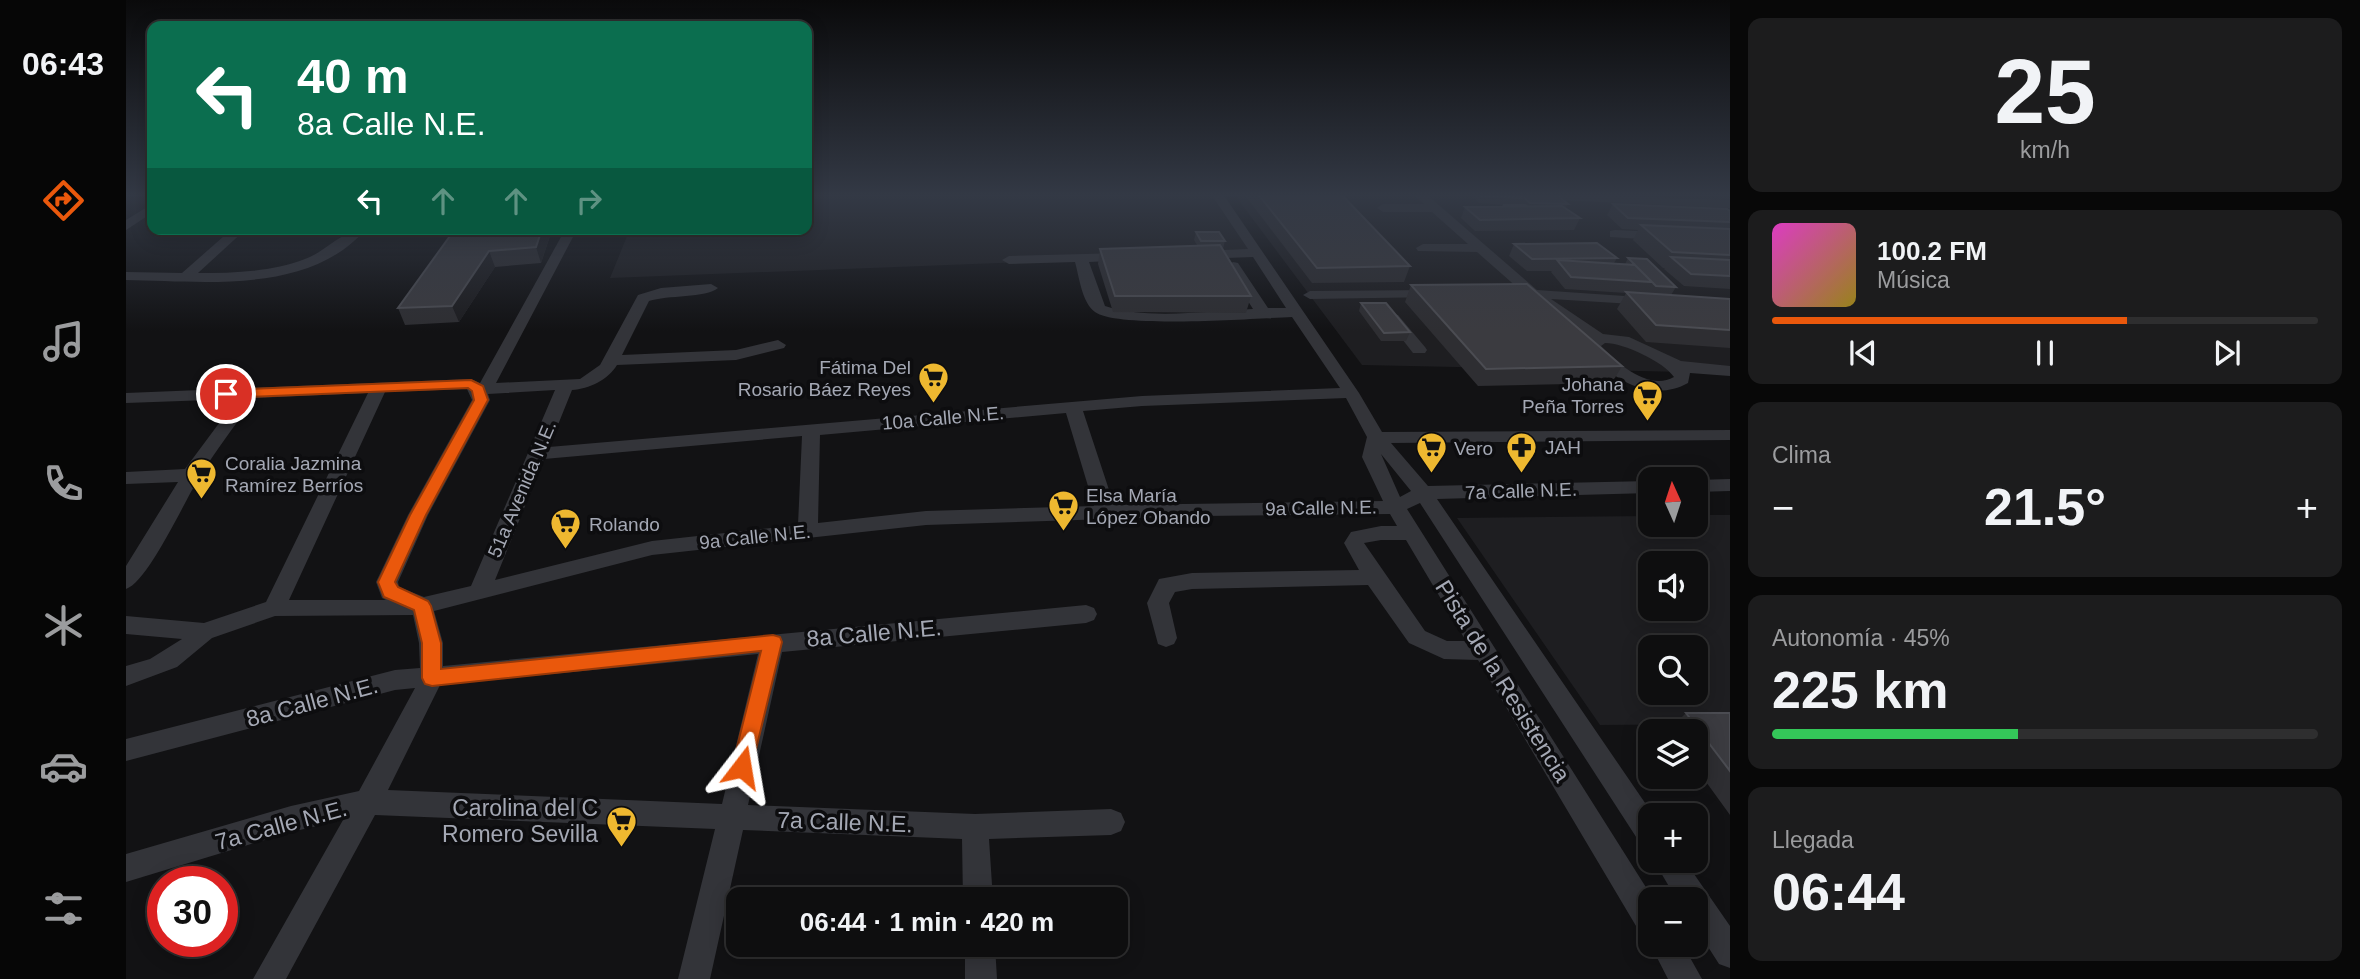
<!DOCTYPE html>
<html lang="es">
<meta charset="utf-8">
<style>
body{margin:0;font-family:Helvetica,sans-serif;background:#1c1c1d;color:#f1f3f6;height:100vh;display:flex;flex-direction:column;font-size:26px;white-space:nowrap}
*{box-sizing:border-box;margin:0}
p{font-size:23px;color:#9b9c9e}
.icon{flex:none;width:38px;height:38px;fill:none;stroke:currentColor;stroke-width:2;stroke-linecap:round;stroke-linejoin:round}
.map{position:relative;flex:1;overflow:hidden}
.panel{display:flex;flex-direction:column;gap:18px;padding:18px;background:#080808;width:630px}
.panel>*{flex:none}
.hud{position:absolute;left:21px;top:21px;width:665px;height:214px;border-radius:14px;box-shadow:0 4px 18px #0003,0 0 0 2px #2e2e2f;background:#0b6e4f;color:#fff;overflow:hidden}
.needle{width:46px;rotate:357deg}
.fabs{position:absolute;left:1512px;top:467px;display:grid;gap:14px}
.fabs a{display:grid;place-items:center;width:70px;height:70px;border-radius:14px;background:#0e0e0f;box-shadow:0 4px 18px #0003,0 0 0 2px #2e2e2f;font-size:35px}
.speed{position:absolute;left:21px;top:866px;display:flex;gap:14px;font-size:35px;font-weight:700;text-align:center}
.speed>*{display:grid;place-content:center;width:91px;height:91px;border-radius:50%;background:#0e0e0f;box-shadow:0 4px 18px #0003,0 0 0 2px #2e2e2f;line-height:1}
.speed .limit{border:10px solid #d22;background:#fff;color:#111}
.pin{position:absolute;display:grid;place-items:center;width:60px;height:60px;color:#fff;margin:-30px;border:4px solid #fff;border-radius:50%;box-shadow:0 2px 7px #0007}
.me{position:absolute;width:77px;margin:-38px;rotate:14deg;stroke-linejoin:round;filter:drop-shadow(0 0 5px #0008)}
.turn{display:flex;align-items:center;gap:24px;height:147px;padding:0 35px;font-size:32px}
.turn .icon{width:91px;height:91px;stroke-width:2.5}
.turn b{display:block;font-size:49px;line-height:60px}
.lanes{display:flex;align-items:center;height:66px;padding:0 35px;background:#0003;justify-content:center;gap:35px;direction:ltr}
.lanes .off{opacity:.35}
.big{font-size:52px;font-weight:700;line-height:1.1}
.panel .tile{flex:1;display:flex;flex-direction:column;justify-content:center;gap:10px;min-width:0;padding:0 24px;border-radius:14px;background:#1c1c1d}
.panel .dial{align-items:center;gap:0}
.dial b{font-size:91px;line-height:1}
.song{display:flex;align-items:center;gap:21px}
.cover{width:84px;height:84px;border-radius:10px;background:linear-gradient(135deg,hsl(310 70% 55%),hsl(50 70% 35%))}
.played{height:7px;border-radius:4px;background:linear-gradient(90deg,#ea580c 65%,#2e2e2f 65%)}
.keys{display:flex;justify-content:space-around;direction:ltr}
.heat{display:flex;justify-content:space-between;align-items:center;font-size:38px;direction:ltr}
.charge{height:10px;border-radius:5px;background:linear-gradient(90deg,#34c759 45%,#2e2e2f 0)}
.trip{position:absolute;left:600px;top:887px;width:402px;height:70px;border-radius:14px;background:#0e0e0f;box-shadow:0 4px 18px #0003,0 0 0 2px #2e2e2f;font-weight:700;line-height:70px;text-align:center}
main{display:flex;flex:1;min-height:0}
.tabs{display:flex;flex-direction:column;width:126px;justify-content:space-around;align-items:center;background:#060606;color:#9b9c9e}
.tabs .icon{width:49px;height:49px}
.tabs .active{color:#ea580c}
.tabs b{font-size:32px;color:#f1f3f6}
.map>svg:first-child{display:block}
.built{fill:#1e1e21;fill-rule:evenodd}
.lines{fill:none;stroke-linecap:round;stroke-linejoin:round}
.minor{fill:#333439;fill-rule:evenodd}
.wall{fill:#2e2e32}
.shaded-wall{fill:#1d1d20}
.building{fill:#3b3b40;stroke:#4b4c52;stroke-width:2}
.route{fill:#ea580c;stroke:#983908;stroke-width:2}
.labels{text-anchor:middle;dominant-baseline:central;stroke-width:7;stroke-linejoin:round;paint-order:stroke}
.poi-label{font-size:19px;fill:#a4a8b4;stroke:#0d0d0f;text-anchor:start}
.street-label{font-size:19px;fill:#a4a8b4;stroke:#0d0d0f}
.near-street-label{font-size:23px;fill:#a4a8b4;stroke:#0d0d0f}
.near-poi-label{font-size:23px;fill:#a4a8b4;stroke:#0d0d0f;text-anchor:end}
</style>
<main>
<nav class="tabs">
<b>06:43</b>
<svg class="icon active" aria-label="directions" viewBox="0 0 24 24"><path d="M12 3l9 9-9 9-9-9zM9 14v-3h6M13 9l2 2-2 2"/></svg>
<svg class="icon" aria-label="music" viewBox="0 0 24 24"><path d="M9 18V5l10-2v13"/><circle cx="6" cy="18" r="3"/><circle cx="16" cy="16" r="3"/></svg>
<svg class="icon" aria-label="phone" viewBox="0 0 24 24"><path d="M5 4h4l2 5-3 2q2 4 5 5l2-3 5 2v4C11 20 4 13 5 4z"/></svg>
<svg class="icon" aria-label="climate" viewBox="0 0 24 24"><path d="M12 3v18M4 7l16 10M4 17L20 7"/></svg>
<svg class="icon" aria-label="car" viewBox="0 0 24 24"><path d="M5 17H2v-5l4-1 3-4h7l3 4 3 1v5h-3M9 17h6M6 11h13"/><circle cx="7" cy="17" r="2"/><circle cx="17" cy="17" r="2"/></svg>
<svg class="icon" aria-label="filters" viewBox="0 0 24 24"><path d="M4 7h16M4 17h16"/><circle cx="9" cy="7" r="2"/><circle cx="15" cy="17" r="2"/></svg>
</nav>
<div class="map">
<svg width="1604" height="979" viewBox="0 0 1604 979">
<rect width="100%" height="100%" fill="#121214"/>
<path class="built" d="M 681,194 L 1088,194 L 1131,253 L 484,278 L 504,229 L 681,229 Z
M 1108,194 L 1604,194 L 1604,373 L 1236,365 Z
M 1570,515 L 1604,515 L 1604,724 L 1474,725 L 1331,518 L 1524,516 L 1524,525 L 1570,525 ZM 1524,564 L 1570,564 L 1570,609 L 1524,609 ZM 1524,648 L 1570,648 L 1570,693 L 1524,693 Z"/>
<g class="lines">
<path class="minor" d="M 1085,194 L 1097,194 L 1233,393 L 1256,432 L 1604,430 L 1604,440 L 1265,443 L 1302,486 L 1524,481 L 1524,493 L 1311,499 L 1528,816 L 1524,816 L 1524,847 L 1514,843 L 1294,503 L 1281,509 L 1528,900 L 1524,900 L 1524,935 L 1513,931 L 1352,660 L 1318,659 L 1283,643 L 1242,585 L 1066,589 L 1049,592 L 1043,603 L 1051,638 L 1048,644 L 1040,647 L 1032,644 L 1021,603 L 1033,579 L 1066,573 L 1233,570 L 1218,543 L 1225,532 L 1255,526 L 1271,526 L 1264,514 L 1075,516 L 800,525 L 526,555 L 308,611 L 317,643 L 317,666 L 960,605 L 968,608 L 971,614 L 968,620 L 960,623 L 656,652 L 622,805 L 849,814 L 985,809 L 995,813 L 999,822 L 995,831 L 985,835 L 863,839 L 867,900 L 837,900 L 836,839 L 617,830 L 584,979 L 552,979 L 589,829 L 249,815 L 160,979 L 127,979 L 217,820 L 165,832 L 0,882 L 0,854 L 165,806 L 233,791 L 289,688 L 269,690 L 0,761 L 0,739 L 269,670 L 294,668 L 293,643 L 287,615 L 149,616 L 86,638 L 51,667 L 0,686 L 0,666 L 24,659 L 56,639 L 0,634 L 0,616 L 78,623 L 140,602 L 242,393 L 129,398 C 110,424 90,450 73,478 C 59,500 22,582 0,589 L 0,566 L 52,482 L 0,484 L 0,472 L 59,469 L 111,399 L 0,403 L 0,393 L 345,379 L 354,383 L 435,237 L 441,233 L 447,237 L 370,383 L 454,379 L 474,365 L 512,295 L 535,288 L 585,284 L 592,288 C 580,298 541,295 523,301 L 496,355 L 610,350 L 652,340 L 660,345 L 658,348 L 610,360 L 491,365 C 482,380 463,389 446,390 L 423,447 L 1016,396 L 1214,388 L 1166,317 C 1131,318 992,329 969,312 C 956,303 953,276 949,262 L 883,264 L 876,260 L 883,256 L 998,253 L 1003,254 L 1003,260 L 963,262 L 979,306 C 1020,320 1083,311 1127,309 L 1100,266 L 1107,262 L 1112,263 L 1142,308 L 1160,308 L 1127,257 L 1073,259 L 1066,255 L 1073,251 L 1122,249 ZM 341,389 L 346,400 L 282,515 L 250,582 L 256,598 L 260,600 L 163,600 L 259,392 ZM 429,390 L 345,586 L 298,597 L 273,587 L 272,582 L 302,515 L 364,400 L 362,394 ZM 1220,398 L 1241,437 L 1236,457 L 1257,501 L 988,505 L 957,411 L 1016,406 ZM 940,413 L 968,506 L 800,511 L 692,523 L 694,435 ZM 676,436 L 672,525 L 526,541 L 369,580 L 418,459 ZM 1255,454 L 1285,491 L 1274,497 ZM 1255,540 L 1280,540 L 1340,641 L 1321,641 L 1299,631 L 1238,543 ZM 632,654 L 596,804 L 262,790 L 314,685 Z
M 1287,194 L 1300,194 L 1411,290 L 1528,298 L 1530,301 L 1523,305 L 1425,299 L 1477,334 L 1503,337 L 1555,361 L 1604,366 L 1604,376 L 1564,373 L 1562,383 C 1525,404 1482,378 1459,347 L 1463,339 L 1404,298 L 1384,296 L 1382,293 L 1384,290 L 1393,289 L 1351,252 L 1292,251 L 1290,248 L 1297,244 L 1342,244 L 1306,212 L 1257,212 L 1251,208 L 1257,204 L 1298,204 ZM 1479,343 C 1498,343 1538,362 1548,377 C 1523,391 1492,364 1475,346 Z
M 1429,194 L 1604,200 L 1604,208 L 1433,200 L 1429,199 Z
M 26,204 L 26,213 L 0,230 L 0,220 Z
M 106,229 L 120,229 L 72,273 C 107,273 145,272 179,259 C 201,251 217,229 240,229 C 183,295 78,281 0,280 L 0,272 L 56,273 Z
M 1489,230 L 1533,232 L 1539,236 L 1533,240 L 1484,237 L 1484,231 Z
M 1306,290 L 1313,294 L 1311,297 L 1184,299 L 1177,295 L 1184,291 Z
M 1267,314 L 1272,315 L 1299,347 L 1301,350 L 1299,353 L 1287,353 L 1262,321 L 1260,318 L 1262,315 Z
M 1604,479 L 1604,491 L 1570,492 L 1570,480 Z
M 1528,861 L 1559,861 L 1604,926 L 1604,968 L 1593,964 L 1570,928 L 1570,900 L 1551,900 Z
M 1524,944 L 1557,945 L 1576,979 L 1542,979 Z
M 839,945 L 869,945 L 871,979 L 839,979 Z"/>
</g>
<path class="wall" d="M 1118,194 L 1215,194 L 1284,266 L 1278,282 L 1186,283 Z
M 1350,194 L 1430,194 L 1442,204 L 1439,208 L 1454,218 L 1448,230 L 1349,231 L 1335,218 L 1339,207 L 1376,206 L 1377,205 L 1379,205 L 1353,203 L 1348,198 Z
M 1487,204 L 1604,211 L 1604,289 L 1558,286 L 1538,269 L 1539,268 L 1537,268 L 1507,240 L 1512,230 L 1496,229 L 1481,215 Z
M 329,229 L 426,230 L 415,263 L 369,267 L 333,322 L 279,325 L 272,308 Z
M 1070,232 L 1099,241 L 1097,249 L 1125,296 L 1120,313 L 987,312 L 972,264 L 974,249 L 1071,245 L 1068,240 Z
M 1388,244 L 1491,258 L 1488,263 L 1499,264 L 1502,258 L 1550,287 L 1545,295 L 1604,299 L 1604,348 L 1520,342 L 1491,309 L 1500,293 L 1439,289 L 1425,272 L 1426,271 L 1401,271 L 1383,256 Z
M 1285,285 L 1496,366 L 1486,383 L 1352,386 L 1279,302 Z
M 1235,303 L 1284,332 L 1280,341 L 1255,341 L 1233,311 Z
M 1560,713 L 1604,713 L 1604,815 L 1570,768 L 1570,732 L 1542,731 Z"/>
<path class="shaded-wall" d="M 416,229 L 426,230 L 415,263 L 410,247 Z
M 363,251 L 369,267 L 333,322 L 326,306 Z"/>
<path class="building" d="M 1132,194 L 1215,194 L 1284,266 L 1191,268 Z
M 1354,194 L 1392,194 L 1395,198 L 1356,196 Z
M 1394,194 L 1430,194 L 1442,204 L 1404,203 Z
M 1487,204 L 1601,209 L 1604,211 L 1604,222 L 1502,218 Z
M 1377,205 L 1399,205 L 1401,206 L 1379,206 Z
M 1436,206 L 1454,218 L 1354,220 L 1339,207 Z
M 1515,225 L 1604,229 L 1604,255 L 1546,252 Z
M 329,229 L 416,229 L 410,247 L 363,251 L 326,306 L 272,308 Z
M 1070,232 L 1093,232 L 1099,241 L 1075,241 Z
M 1471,243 L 1491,258 L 1406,259 L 1388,244 Z
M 1094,245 L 1125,296 L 989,296 L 974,249 Z
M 1545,257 L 1604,260 L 1604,276 L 1565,274 Z
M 1502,258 L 1521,259 L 1550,287 L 1530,286 Z
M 1431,260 L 1509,265 L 1526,282 L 1445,277 Z
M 1401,284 L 1496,366 L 1360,369 L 1285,285 Z
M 1500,292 L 1604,299 L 1604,330 L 1530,325 Z
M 1235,303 L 1260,303 L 1284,332 L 1258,333 Z
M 1560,713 L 1604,713 L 1604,771 Z"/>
<linearGradient id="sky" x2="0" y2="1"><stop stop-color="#0a0a0b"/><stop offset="0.59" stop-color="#333945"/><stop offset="1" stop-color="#333945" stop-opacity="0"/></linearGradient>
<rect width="1604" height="331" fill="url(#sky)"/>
<path class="route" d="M 345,380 L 357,386 L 362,400 L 300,515 L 269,582 L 272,587 L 302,601 L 305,606 L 315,643 L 315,669 L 647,635 L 654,637 L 656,642 L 624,774 L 616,776 L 609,774 L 606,767 L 635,651 L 306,686 L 299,684 L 296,678 L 296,643 L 288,610 L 258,597 L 252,582 L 284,515 L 348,400 L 346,391 L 342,388 L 100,398 L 93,394 L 100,390 Z"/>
<defs>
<symbol id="supermarket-pin" viewBox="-11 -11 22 30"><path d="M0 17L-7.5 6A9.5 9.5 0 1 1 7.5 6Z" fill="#eeb830" stroke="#0d0d0f"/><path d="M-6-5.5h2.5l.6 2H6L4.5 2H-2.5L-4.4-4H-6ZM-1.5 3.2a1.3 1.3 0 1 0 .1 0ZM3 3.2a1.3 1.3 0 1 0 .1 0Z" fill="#111"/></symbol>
<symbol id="pharmacy-pin" viewBox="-11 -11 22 30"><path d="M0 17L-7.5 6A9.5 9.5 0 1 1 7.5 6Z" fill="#eeb830" stroke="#0d0d0f"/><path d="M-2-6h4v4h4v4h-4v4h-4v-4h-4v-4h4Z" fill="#111"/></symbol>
</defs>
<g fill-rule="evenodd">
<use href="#supermarket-pin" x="790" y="360" width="35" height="47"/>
<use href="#supermarket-pin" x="1504" y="378" width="35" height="47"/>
<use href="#pharmacy-pin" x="1378" y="430" width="35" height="47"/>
<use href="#supermarket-pin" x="1288" y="430" width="35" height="47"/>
<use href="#supermarket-pin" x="58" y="456" width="35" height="47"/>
<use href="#supermarket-pin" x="920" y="488" width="35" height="47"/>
<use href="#supermarket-pin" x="422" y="506" width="35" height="47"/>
<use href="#supermarket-pin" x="478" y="804" width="35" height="47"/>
</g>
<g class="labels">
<g class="poi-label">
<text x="785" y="367" text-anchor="end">Fátima Del<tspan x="785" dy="22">Rosario Báez Reyes</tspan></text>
<text x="1498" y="384" text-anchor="end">Johana<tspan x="1498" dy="22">Peña Torres</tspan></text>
<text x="1419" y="447">JAH</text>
<text x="1328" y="448">Vero</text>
<text x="99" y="463">Coralia Jazmina<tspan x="99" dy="22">Ramírez Berríos</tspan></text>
<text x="960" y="495">Elsa María<tspan x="960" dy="22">López Obando</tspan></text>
<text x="463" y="524">Rolando</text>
</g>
<g class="street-label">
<text transform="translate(817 418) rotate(-5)">10a Calle N.E.</text>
<text transform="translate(396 489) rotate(-67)">51a Avenida N.E.</text>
<text transform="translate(1395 491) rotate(-2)">7a Calle N.E.</text>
<text transform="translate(1195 508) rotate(-1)">9a Calle N.E.</text>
<text transform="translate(629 537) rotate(-6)">9a Calle N.E.</text>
</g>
<g class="near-street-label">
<text transform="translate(748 633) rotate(-5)">8a Calle N.E.</text>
<text transform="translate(1377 681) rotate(58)">Pista de la Resistencia</text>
<text transform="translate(186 702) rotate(-15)">8a Calle N.E.</text>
<text transform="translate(719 822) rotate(2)">7a Calle N.E.</text>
<text transform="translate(155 825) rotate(-15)">7a Calle N.E.</text>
</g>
<g class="near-poi-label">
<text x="472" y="808">Carolina del C<tspan x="472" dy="26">Romero Sevilla</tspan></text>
</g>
</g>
</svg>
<div class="fabs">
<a><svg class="needle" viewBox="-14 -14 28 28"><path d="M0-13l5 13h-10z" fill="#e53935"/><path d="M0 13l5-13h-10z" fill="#9b9c9e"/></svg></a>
<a><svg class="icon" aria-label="sound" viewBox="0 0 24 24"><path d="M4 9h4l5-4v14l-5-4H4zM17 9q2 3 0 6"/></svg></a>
<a><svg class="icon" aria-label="search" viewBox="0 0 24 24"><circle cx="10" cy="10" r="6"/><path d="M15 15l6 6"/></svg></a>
<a><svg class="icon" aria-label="layers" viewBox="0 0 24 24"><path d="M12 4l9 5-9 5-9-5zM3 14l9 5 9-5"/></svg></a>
<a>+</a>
<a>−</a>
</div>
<div class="speed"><div class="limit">30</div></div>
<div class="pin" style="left:100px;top:394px;background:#d93025"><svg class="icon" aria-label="arrive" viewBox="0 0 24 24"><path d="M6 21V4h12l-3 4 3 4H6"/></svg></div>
<svg class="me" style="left:616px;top:767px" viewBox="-20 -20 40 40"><path d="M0-17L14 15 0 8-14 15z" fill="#ea580c" stroke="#fff" stroke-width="4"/></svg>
<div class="trip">06:44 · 1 min · 420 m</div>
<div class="hud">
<div class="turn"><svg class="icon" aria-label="left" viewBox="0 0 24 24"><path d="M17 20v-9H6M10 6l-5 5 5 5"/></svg><div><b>40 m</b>8a Calle N.E.</div></div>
<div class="lanes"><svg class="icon" aria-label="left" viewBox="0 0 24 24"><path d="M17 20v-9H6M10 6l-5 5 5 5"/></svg><svg class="icon off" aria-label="ahead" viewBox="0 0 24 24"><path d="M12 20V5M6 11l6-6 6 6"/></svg><svg class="icon off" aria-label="ahead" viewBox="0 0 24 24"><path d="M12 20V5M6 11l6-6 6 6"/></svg><svg class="icon off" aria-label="right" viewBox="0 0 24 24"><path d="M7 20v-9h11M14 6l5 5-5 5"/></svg></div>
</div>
</div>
<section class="panel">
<div class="tile dial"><b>25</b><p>km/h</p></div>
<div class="tile">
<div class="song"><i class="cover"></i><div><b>100.2 FM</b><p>Música</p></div></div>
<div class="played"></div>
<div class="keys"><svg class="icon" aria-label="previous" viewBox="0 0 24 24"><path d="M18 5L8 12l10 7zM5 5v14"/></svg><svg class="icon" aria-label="pause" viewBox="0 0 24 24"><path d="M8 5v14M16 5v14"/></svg><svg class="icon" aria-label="next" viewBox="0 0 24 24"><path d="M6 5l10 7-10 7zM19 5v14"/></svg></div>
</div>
<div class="tile"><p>Clima</p>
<div class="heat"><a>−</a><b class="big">21.5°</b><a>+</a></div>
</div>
<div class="tile"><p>Autonomía · 45%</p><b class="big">225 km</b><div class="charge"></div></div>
<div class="tile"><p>Llegada</p><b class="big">06:44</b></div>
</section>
</main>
